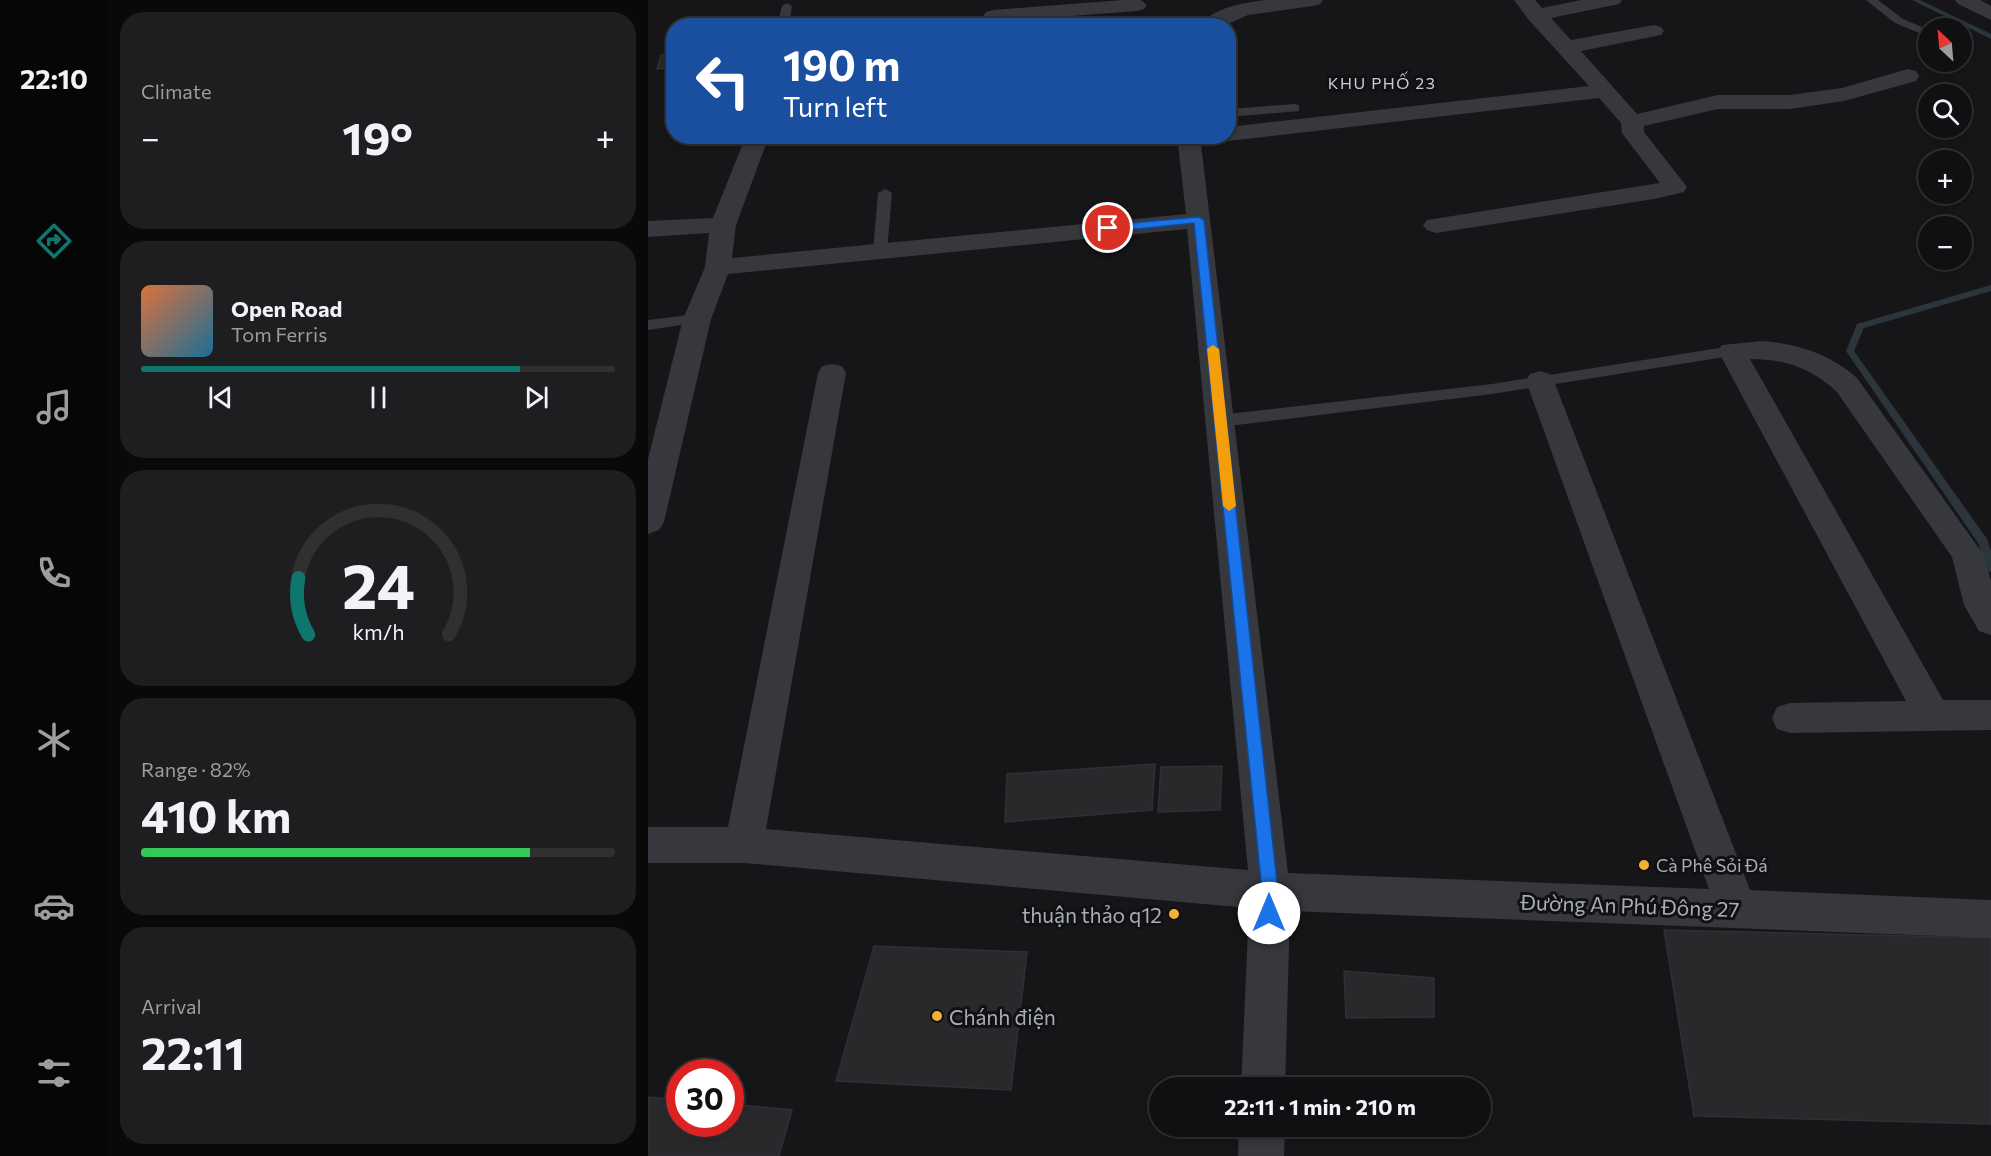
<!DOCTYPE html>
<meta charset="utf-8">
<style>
body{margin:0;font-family:Commissioner,sans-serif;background:#1e1e20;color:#f1f3f6;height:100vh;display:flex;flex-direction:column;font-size:22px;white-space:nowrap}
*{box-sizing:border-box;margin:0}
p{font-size:20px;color:#9c9d9f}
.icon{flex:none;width:33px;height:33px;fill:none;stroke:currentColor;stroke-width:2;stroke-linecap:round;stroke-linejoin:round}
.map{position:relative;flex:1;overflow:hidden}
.sheet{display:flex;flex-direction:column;gap:12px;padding:12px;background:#09090a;width:540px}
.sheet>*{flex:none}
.hud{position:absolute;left:18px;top:18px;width:570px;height:126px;border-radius:24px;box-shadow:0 3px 9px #0003,0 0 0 2px #303032;background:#1a4fa0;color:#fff;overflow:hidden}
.needle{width:39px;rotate:334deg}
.buttons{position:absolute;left:1270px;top:18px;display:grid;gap:12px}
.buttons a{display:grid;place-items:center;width:54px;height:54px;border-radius:50%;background:#101012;box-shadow:0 3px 9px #0003,0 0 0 2px #303032;font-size:30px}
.speed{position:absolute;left:18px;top:1059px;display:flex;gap:12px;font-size:30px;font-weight:700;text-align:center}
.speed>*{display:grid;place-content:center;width:78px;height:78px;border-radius:50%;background:#101012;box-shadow:0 3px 9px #0003,0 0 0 2px #303032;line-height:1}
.speed .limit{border:9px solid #d22;background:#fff;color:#111}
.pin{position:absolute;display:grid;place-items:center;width:51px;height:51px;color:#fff;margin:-26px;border:3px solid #fff;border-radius:50%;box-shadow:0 2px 6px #0007}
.me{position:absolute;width:66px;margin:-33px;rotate:0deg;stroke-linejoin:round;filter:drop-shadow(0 0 4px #0008)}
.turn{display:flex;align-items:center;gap:21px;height:126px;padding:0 18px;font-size:27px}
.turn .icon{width:78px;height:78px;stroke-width:2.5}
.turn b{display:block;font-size:42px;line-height:51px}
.big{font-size:45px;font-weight:700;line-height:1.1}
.sheet .widget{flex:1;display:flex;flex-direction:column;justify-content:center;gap:9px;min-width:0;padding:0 21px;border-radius:24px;background:#1e1e20}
.sheet .dial{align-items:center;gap:0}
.dial svg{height:156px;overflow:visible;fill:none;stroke:#303032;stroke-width:7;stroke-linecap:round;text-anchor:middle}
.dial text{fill:#f1f3f6;stroke:none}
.song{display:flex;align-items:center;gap:18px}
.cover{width:72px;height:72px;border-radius:9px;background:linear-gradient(135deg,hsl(20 70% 55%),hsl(200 70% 35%))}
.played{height:6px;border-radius:3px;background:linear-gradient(90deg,#0f766e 80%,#303032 80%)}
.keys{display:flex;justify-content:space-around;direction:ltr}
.heat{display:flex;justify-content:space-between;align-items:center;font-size:33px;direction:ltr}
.charge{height:9px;border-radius:4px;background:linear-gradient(90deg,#34c759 82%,#303032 0)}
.trip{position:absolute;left:501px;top:1077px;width:342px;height:60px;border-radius:30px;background:#101012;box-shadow:0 3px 9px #0003,0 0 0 2px #303032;font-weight:700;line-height:60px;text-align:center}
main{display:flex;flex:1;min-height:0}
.tabs{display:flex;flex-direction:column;width:108px;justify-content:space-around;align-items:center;background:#060607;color:#9c9d9f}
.tabs .icon{width:42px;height:42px}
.tabs .current{color:#0f766e}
.tabs b{font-size:27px;color:#f1f3f6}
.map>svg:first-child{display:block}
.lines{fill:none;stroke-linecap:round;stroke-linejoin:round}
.stream{fill:#2c353c;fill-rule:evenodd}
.building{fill:#29292c;stroke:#303034;stroke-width:1.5}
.lane{fill:#37383d;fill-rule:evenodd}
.street{fill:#37383d;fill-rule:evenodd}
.route{fill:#1a73e8;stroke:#114b97;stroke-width:1.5}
.slow{fill:#f59e0b}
.poi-dot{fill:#f2b134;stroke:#111113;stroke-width:2}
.labels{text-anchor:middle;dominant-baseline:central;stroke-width:6;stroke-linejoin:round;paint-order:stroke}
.far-neighbourhood-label{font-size:16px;letter-spacing:1.5px;fill:#c9ccd4;stroke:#111113}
.poi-label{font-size:18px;fill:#a8adb8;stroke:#111113;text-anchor:start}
.near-street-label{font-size:21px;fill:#a8adb8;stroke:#111113}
.near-poi-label{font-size:21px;fill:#a8adb8;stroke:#111113;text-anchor:end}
</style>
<main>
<nav class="tabs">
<b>22:10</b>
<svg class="icon current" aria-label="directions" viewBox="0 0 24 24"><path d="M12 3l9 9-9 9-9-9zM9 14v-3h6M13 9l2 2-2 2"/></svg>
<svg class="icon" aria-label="music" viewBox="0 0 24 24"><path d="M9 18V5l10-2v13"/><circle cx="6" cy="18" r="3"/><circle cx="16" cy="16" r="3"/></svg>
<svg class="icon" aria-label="phone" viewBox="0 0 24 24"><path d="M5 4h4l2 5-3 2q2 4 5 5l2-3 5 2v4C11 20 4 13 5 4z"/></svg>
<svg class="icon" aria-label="climate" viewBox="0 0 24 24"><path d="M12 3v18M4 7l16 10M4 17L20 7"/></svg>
<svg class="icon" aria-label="car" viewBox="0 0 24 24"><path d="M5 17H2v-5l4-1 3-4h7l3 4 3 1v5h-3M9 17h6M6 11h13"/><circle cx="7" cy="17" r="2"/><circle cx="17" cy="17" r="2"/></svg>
<svg class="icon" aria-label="filters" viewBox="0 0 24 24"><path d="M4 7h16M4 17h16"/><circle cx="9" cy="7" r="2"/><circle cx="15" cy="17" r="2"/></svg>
</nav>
<section class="sheet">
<div class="widget"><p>Climate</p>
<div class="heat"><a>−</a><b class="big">19°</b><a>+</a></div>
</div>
<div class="widget">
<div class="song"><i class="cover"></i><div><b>Open Road</b><p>Tom Ferris</p></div></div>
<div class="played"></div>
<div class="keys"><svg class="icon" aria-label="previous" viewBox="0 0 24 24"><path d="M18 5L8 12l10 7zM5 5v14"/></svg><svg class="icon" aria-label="pause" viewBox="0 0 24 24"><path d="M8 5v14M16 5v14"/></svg><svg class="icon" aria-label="next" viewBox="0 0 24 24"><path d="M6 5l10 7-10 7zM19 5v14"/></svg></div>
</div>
<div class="widget dial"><svg viewBox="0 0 100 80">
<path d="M14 69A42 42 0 1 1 86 69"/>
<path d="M14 69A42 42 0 0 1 9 40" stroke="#0f766e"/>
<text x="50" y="56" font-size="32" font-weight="700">24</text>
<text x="50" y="72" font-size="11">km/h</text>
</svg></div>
<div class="widget"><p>Range · 82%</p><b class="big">410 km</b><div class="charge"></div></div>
<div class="widget"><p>Arrival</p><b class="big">22:11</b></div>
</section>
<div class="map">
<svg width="1343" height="1156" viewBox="0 0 1343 1156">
<rect width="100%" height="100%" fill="#161618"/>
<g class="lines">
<path class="stream" d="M 1264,0 L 1272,0 L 1343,34 L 1343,39 Z
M 1343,285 L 1343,291 L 1216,328 L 1206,351 L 1339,539 L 1343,551 L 1343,572 L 1339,571 L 1338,568 L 1330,543 L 1198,351 L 1209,324 Z"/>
</g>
<path class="building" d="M 26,53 L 26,67 L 9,69 L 13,55 Z
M 507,764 L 504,810 L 357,822 L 359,774 Z
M 574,766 L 572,810 L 510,812 L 513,767 Z
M 1016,930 L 1343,938 L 1343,1124 L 1046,1116 Z
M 226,946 L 379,952 L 363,1090 L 188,1081 Z
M 696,971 L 786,978 L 786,1017 L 698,1018 Z
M 0,1097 L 32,1100 L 32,1124 L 82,1124 L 82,1104 L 144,1110 L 131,1156 L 0,1156 Z"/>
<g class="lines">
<path class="lane" d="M 1218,0 L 1230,0 L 1255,19 L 1281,30 L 1281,37 L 1247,23 Z
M 139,3 L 144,6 L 141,26 L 129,26 L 134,6 Z
M 647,104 L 651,105 L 651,111 L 580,117 L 580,109 Z
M 237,189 L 244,193 L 239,251 L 232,255 L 225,251 L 230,193 Z
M 49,314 L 54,316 L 56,319 L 54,322 L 0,330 L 0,320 Z
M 1084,346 L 1089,347 L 1092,351 L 1089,355 L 844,394 L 572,427 L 564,421 L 572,415 L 844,384 Z"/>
<path class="street" d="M 475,0 L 493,0 L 499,5 L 496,9 L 489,11 L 345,22 L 338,20 L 335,16 L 338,12 L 345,10 Z
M 617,0 L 675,0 L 672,4 L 665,6 L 600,15 L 576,26 L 552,26 C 565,7 596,3 617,0 Z
M 866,0 L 887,0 L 894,8 L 933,0 L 974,0 L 971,4 L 903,18 L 923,40 L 1006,25 L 1013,27 L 1016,31 L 1013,35 L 933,51 L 989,114 L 1070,95 L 1142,95 L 1194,88 L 1260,69 L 1268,71 L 1271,76 L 1268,81 L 1196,101 L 1142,109 L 1070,109 L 996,126 L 996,132 L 1039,187 L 1036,192 L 1006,199 L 788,233 L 779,230 L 775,225 L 779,220 L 1012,183 L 974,133 L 973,123 L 951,98 L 580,141 L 570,136 L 580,136 L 580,127 L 941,86 L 880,19 Z
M 1307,0 L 1332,0 L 1343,6 L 1343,20 L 1310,4 Z
M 98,136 L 121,136 L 88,225 L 84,258 L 538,214 L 529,136 L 552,136 L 640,873 L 1061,889 L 878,381 L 882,374 L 892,371 L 902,374 L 906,381 L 1102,890 L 1343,900 L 1343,938 L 642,911 L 637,1088 L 593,1088 L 601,908 L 96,863 L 0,863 L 0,827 L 80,827 L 170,373 L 174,366 L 184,364 L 194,366 L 198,373 L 118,829 L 600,870 L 539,229 L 80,274 L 63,319 L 16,522 L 11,530 L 0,534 L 0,459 L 35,319 L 57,267 L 61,233 L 0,237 L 0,221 L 65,218 Z
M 1115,341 C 1151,344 1182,354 1209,378 L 1335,554 L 1343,581 L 1343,635 L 1331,631 L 1316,605 L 1304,557 L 1189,392 C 1163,368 1137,359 1102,359 L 1295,700 L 1343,700 L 1343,730 L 1142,733 L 1129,729 L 1124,718 L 1129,707 L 1142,703 L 1258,701 L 1070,351 L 1074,345 Z
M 591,1126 L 637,1126 L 636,1156 L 590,1156 Z"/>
</g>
<path class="route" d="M 551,217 L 556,220 L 630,891 L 627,918 L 621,921 L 615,918 L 613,913 L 614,891 L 546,223 L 460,232 L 455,228 L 460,225 Z"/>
<path class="slow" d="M 565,345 L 571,349 L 588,506 L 581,511 L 575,506 L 559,349 Z"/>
<g class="poi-dot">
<circle cx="996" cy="865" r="6"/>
<circle cx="526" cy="914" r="6"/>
<circle cx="289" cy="1016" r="6"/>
</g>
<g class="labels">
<g class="far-neighbourhood-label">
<text x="734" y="82">KHU PHỐ 23</text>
</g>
<g class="poi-label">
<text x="1008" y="865">Cà Phê Sỏi Đá</text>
</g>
<g class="near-street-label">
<text transform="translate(982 905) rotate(2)">Đường An Phú Đông 27</text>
</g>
<g class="near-poi-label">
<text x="514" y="914">thuận thảo q12</text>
<text x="301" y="1016" text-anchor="start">Chánh điện</text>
</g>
</g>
</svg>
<div class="buttons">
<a><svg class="needle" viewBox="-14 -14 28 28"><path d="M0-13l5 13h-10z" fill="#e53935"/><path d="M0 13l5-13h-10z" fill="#9c9d9f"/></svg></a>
<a><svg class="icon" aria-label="search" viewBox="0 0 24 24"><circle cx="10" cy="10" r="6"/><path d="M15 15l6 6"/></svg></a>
<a>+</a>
<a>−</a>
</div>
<div class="speed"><div class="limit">30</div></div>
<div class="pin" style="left:460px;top:228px;background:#d93025"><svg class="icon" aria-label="arrive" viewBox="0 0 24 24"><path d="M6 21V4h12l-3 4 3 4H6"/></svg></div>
<svg class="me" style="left:621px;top:913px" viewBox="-20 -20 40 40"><circle r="19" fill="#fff"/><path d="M0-13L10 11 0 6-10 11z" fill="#1a73e8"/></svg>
<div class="trip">22:11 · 1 min · 210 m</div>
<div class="hud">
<div class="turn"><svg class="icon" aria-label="left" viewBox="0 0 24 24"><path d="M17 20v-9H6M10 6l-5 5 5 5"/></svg><div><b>190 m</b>Turn left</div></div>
</div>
</div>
</main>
